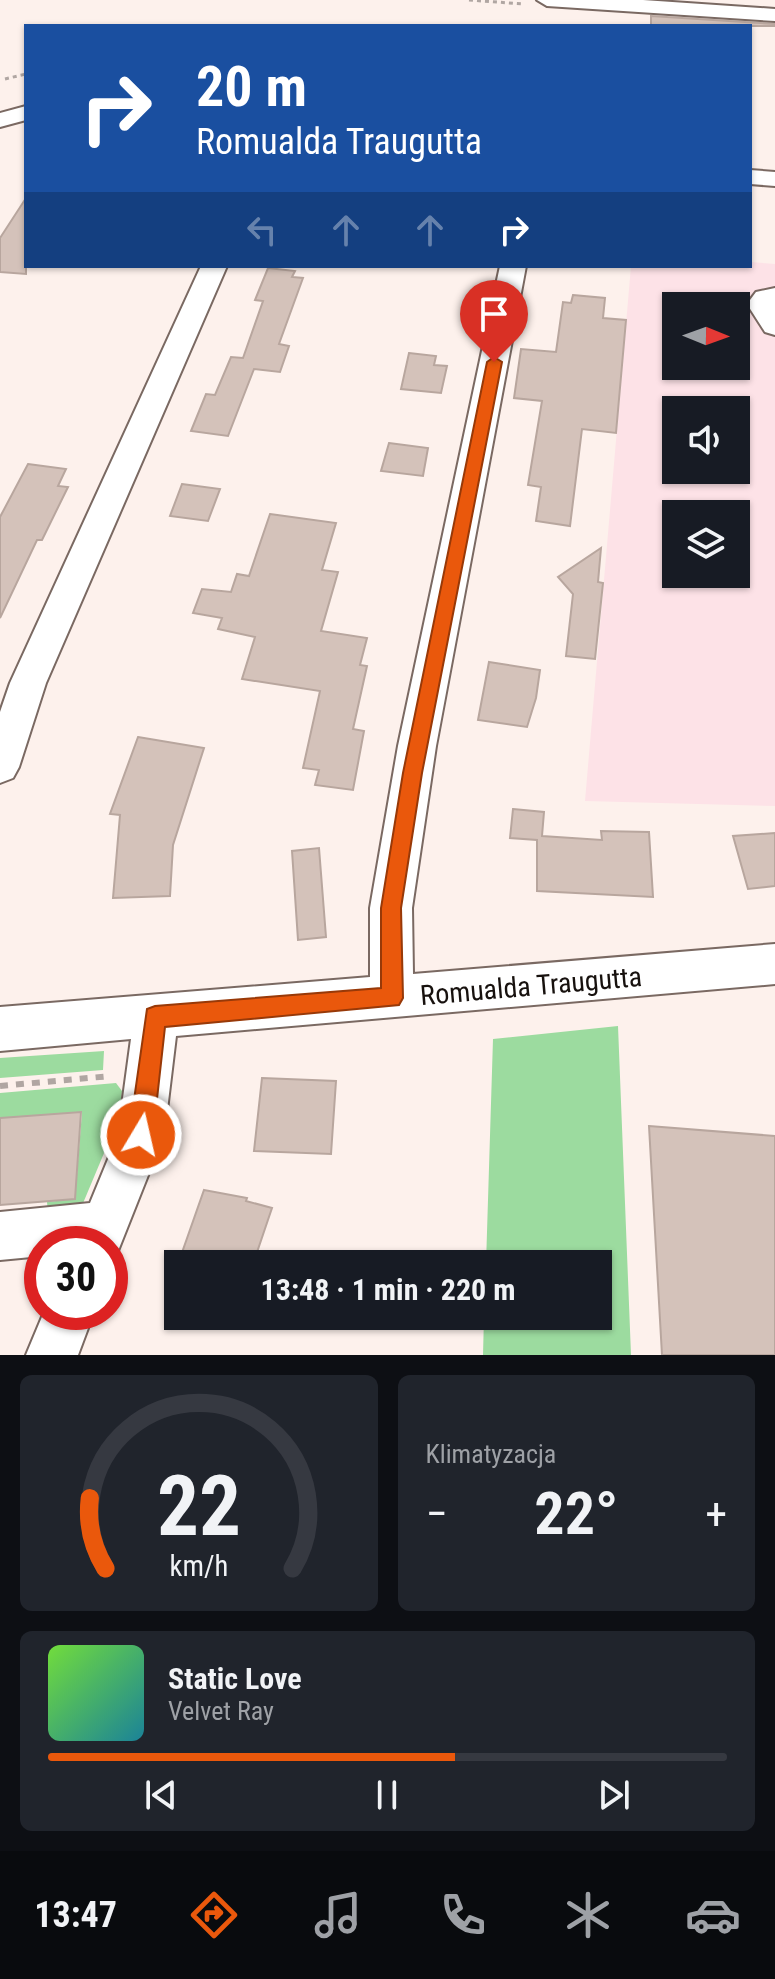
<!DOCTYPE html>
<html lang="pl">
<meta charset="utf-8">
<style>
body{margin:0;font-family:"Roboto Condensed",sans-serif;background:#20242c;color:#f1f3f6;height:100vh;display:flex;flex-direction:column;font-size:30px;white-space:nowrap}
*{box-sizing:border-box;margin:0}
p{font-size:26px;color:#9ea1a6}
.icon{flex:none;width:44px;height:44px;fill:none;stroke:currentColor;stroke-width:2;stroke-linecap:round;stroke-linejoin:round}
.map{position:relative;height:1355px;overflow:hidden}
.panel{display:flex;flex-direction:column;gap:20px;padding:20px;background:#0d0f14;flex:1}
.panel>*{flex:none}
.guide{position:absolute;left:24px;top:24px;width:728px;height:244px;border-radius:0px;box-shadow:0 2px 6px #0004;background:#1a4fa0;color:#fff;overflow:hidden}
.needle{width:52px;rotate:91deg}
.fabs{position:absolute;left:662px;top:292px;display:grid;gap:16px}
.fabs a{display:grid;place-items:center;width:88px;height:88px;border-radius:0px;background:#171b24;box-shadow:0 2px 6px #0004;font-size:40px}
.speed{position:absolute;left:24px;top:1226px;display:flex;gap:16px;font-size:40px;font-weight:700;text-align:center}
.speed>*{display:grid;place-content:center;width:104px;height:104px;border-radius:50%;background:#171b24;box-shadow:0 2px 6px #0004;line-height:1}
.speed .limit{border:12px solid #d22;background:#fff;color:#111}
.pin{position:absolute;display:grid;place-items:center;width:68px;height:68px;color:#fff;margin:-82px -34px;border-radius:50% 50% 50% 0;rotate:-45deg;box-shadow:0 0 8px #0007}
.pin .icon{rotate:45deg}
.me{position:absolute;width:88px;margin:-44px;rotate:9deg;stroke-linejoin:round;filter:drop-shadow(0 0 6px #0008)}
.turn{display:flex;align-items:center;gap:28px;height:168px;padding:0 40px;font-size:36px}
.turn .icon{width:104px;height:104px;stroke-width:2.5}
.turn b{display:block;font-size:56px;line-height:68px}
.lanes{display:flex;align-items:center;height:76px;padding:0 40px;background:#0003;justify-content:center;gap:40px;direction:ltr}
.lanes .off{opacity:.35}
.big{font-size:60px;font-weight:700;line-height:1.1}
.panel .card{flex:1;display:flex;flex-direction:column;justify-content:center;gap:12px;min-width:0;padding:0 28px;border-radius:12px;background:#20242c}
.panel .dial{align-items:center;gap:0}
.dial svg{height:208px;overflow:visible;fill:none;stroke:#363941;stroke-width:7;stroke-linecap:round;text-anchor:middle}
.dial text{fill:#f1f3f6;stroke:none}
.song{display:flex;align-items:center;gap:24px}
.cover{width:96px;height:96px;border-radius:12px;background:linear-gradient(135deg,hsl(100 70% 55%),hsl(190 70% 35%))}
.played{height:8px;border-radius:4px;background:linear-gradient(90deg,#ea580c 60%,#363941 60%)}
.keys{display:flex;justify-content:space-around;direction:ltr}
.heat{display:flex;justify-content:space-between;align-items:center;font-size:44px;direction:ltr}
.panel .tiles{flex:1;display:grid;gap:20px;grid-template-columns:1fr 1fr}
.card:last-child{grid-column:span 2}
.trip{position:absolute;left:164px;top:1250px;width:448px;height:80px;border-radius:0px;background:#171b24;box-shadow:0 2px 6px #0004;font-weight:700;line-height:80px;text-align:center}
.tab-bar{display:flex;height:128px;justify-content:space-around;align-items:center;background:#090b0e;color:#9ea1a6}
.tab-bar .icon{width:56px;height:56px}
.tab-bar .active{color:#ea580c}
.tab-bar b{font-size:36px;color:#f1f3f6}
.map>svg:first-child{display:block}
.industrial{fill:#fde2e7;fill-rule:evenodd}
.green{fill:#9cdb9f}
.building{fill:#d4c2ba;stroke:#b8a69e;stroke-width:2}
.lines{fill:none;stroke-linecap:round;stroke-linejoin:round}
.minor-casing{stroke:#7a6962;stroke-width:4}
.path-far1{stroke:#b0a6a2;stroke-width:3;stroke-dasharray:4 4;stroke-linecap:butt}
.path{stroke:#b0a6a2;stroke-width:6;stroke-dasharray:8 8;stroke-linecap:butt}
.minor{fill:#fff;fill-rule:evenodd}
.route{fill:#ea580c;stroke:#983908;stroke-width:2}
.labels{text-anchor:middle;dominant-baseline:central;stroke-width:7;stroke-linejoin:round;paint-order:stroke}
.street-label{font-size:28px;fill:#17110e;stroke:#fff}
</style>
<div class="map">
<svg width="775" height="1355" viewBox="0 0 775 1355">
<rect width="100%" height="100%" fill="#fdf1ec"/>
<path class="industrial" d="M 750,262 L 775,264 L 775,806 L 585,801 L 631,266 L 750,266 ZM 676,306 L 736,306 L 736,366 L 676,366 ZM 676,410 L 736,410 L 736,470 L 676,470 ZM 676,514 L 736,514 L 736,574 L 676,574 Z"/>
<path class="green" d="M 618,1026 L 631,1355 L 483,1355 L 484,1316 L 598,1316 L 598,1264 L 486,1264 L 493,1039 Z
M 104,1051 L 103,1070 L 0,1078 L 0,1058 Z
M 116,1083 L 122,1091 L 120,1115 L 81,1208 L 48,1212 L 47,1202 L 75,1199 L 82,1112 L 0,1118 L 0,1093 Z"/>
<path class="building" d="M 651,16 L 775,24 L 775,26 L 651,26 Z
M 26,198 L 26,274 L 0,272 L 0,238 Z
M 268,268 L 295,271 L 292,277 L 303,278 L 279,344 L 289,346 L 280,372 L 254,369 L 228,436 L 191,431 L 206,394 L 215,395 L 231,357 L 243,358 L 263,301 L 255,300 Z
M 573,295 L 605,298 L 603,318 L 626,320 L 616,433 L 582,429 L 570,526 L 536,521 L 541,487 L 528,485 L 542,401 L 514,398 L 521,349 L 556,352 L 563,302 L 571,303 Z
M 409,353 L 436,356 L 434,365 L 447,366 L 441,393 L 401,389 Z
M 389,443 L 428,448 L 423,476 L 381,471 Z
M 28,464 L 66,469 L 58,486 L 68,487 L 42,540 L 37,540 L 0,618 L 0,517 Z
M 182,484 L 220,489 L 208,521 L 170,516 Z
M 270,514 L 336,523 L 322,570 L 338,572 L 321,631 L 367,638 L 360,665 L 367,666 L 353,729 L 364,731 L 353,790 L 315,785 L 319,770 L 303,768 L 320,691 L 242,679 L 255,637 L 218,629 L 222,618 L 193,613 L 202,589 L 231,592 L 237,574 L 249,576 Z
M 601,548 L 598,582 L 603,583 L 595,659 L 566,656 L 573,594 L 558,577 Z
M 489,662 L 540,670 L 536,698 L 527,727 L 478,720 Z
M 138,737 L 204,748 L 173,845 L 170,896 L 113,898 L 120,815 L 110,814 Z
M 513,809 L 544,812 L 542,836 L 602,840 L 601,831 L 649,832 L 653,897 L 537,891 L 537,840 L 510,838 Z
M 775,833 L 775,886 L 748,889 L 733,836 Z
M 319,848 L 326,937 L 298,940 L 292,851 Z
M 262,1078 L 336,1081 L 331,1154 L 254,1151 Z
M 81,1112 L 75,1199 L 0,1205 L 0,1118 Z
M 649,1126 L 775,1136 L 775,1355 L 662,1355 Z
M 204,1190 L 247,1198 L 246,1201 L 272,1208 L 253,1264 L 178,1264 Z"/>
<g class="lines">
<defs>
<path id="minor" d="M 537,0 L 643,0 L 775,9 L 775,21 L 547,6 Z
M 26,106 L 26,120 L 0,127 L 0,113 Z
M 750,170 L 775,172 L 775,186 L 750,184 Z
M 201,266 L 227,266 L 46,683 L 19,767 L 13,778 L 0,783 L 0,712 L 10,683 Z
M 500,266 L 526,266 L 436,746 L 412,908 L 413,974 L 775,944 L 775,984 L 176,1036 L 164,1135 L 114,1261 L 110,1263 L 110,1244 L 42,1244 L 42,1256 L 0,1260 L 0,1212 L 90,1203 L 118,1135 L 131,1039 L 0,1051 L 0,1007 L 370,977 L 370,908 L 398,746 Z
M 775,288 L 775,335 L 765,332 L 747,304 L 756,292 Z
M 44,1312 L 94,1312 L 78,1355 L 26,1355 Z"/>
</defs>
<use href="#minor" class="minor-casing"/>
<path class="path-far1" d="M 469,0 L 523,4
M 5,79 L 26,74"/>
<path class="path" d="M 0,1086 L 111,1076"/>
<use href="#minor" class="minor"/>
</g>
<path class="route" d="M 494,357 L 502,362 L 422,773 L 401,908 L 403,998 L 399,1005 L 165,1027 L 153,1135 L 149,1143 L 141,1147 L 133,1143 L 129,1135 L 147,1009 L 155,1006 L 381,988 L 381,908 L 403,773 L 487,362 Z"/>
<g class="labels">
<g class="street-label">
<text transform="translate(531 986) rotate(-5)">Romualda Traugutta</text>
</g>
</g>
</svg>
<div class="fabs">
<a><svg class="needle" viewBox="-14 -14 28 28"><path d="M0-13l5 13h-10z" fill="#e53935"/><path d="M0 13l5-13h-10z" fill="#9ea1a6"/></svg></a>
<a><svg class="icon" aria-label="sound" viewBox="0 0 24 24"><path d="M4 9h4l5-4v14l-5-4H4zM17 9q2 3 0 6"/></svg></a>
<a><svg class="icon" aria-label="layers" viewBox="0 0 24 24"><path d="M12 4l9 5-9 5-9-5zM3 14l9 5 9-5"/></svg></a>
</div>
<div class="speed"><div class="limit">30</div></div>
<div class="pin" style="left:494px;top:362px;background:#d93025"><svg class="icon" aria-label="arrive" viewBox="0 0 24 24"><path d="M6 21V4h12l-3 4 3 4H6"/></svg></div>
<svg class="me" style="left:141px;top:1135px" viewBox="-20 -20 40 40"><circle r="17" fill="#ea580c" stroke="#fff" stroke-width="3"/><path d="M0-11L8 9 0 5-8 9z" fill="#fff"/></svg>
<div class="trip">13:48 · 1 min · 220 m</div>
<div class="guide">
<div class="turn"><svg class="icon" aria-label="right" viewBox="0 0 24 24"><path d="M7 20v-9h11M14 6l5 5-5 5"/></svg><div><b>20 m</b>Romualda Traugutta</div></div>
<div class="lanes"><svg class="icon off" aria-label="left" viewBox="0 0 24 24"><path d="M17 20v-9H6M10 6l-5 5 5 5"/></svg><svg class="icon off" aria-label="ahead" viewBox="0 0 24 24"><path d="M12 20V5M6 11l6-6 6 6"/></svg><svg class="icon off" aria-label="ahead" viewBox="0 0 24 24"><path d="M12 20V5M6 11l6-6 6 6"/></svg><svg class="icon" aria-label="right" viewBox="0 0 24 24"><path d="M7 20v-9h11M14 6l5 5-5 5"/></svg></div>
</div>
</div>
<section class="panel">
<div class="tiles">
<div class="card dial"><svg viewBox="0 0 100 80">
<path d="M14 69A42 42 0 1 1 86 69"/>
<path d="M14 69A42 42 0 0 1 8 42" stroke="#ea580c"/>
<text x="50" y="56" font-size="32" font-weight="700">22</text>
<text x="50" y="72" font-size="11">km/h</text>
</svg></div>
<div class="card"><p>Klimatyzacja</p>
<div class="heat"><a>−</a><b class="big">22°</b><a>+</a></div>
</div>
<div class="card">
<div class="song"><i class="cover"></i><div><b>Static Love</b><p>Velvet Ray</p></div></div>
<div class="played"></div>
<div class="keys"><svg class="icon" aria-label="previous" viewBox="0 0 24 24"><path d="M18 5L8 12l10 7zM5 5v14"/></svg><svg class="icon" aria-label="pause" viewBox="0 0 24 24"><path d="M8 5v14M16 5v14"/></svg><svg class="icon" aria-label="next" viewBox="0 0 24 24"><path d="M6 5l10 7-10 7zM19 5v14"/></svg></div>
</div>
</div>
</section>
<nav class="tab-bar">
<b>13:47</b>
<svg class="icon active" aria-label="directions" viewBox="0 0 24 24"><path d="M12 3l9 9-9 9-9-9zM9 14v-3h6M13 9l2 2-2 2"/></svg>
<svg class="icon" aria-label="music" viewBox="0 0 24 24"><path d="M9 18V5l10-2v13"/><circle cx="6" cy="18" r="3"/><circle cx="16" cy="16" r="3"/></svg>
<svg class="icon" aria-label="phone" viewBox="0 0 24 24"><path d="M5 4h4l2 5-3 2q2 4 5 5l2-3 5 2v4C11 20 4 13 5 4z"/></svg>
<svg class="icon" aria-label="climate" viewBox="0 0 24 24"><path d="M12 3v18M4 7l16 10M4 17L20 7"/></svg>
<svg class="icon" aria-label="car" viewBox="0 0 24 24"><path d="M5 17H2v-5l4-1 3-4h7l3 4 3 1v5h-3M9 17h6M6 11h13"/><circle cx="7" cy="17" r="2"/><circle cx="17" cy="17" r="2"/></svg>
</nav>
